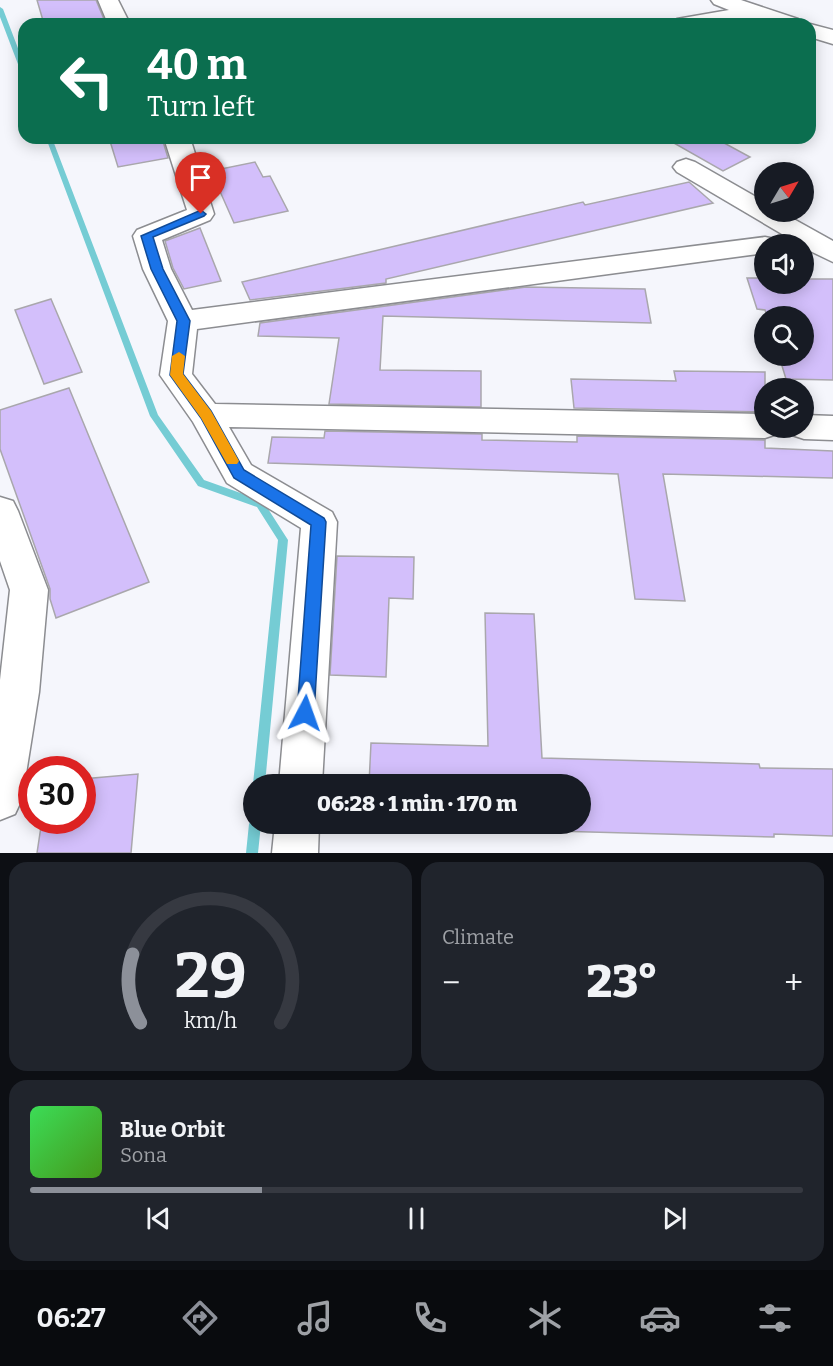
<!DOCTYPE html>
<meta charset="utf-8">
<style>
body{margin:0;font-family:Bitter,serif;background:#20242c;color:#f1f3f6;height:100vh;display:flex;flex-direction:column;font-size:22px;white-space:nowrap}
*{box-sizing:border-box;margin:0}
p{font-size:20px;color:#9ea1a6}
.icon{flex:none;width:33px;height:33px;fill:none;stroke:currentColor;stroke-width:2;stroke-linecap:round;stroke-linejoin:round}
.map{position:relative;height:853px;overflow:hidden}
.panel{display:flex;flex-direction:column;gap:9px;padding:9px;background:#0d0f14;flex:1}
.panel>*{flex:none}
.banner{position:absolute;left:18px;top:18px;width:798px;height:126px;border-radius:18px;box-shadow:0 3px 15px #0003;background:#0b6e4f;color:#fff;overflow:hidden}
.needle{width:39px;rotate:52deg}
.tools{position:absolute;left:754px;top:162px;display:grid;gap:12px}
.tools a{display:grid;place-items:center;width:60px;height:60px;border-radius:50%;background:#171b24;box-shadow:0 3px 15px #0003;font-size:30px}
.speed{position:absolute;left:18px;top:756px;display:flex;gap:12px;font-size:30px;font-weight:700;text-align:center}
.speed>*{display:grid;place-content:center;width:78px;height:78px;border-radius:50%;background:#171b24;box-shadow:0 3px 15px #0003;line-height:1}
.speed .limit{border:9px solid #d22;background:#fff;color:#111}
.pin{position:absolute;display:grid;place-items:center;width:51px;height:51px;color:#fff;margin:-62px -26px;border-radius:50% 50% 50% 0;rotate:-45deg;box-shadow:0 0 6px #0007}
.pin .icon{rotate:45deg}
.me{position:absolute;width:66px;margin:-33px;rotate:4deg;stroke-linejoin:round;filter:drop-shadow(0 0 4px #0008)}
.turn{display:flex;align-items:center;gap:21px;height:126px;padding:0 30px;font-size:27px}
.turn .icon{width:78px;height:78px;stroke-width:2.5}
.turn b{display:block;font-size:42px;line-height:51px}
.big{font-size:45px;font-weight:800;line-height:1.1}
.panel .card{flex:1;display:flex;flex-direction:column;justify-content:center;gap:9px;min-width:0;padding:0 21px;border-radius:18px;background:#20242c}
.panel .dial{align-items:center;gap:0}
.dial svg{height:156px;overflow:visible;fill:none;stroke:#363941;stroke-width:7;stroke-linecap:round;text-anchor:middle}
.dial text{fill:#f1f3f6;stroke:none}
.song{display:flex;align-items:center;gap:18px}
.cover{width:72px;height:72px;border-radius:9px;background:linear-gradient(135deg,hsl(130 70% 55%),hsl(100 70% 35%))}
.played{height:6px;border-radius:3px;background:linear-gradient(90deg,#8c9099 30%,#363941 30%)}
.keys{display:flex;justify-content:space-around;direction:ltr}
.heat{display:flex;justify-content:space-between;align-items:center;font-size:33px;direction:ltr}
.panel .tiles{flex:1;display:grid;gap:9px;grid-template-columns:1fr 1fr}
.card:last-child{grid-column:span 2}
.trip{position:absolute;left:243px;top:774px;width:348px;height:60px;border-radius:30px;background:#171b24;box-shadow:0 3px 15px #0003;font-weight:800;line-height:60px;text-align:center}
.tabs{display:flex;height:96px;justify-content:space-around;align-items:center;background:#090b0e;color:#9ea1a6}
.tabs .icon{width:42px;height:42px}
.tabs .on{color:#8c9099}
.tabs b{font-size:27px;color:#f1f3f6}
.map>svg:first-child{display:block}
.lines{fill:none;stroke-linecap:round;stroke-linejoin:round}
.stream{fill:#75ccd4;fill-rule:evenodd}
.building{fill:#d3bffb;stroke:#a9a7ac;stroke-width:1.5}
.minor-casing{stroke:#8c8d91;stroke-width:3}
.minor{fill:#fff;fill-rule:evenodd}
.route{fill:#1a73e8;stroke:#114b97;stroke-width:1.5}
.slow{fill:#f59e0b}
</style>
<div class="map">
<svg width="833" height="853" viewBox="0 0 833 853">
<rect width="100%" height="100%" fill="#f5f6fc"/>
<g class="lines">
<path class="stream" d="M 0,7 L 3,9 L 24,64 L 24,74 L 21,72 L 0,17 Z
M 46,138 L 52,138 L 158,415 L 204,480 L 263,501 L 288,540 L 265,784 L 253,784 L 278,540 L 257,507 L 198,486 L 150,416 Z
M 254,819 L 254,824 L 261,824 L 258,853 L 246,853 L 249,824 L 251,820 Z"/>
</g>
<path class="building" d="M 37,0 L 96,0 L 106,24 L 44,24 Z
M 127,138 L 162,138 L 168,158 L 118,167 L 110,141 Z
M 665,138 L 715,138 L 750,157 L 723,171 Z
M 255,162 L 263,177 L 270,176 L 288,211 L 234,223 L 211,171 Z
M 689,182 L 713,203 L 386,279 L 386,283 L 250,300 L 242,282 L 583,202 L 585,205 Z
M 200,228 L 221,281 L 184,289 L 173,268 L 165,241 Z
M 747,278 L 765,278 L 765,284 L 804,284 L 804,279 L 833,279 L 833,380 L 786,379 L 779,356 L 804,356 L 804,316 L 767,316 L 765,310 L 757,309 Z
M 526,287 L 645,289 L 651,323 L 383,316 L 380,370 L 481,371 L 481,407 L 329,404 L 339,338 L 258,336 L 260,323 Z
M 51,299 L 82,372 L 44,384 L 15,310 Z
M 674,371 L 765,372 L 765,412 L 574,408 L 571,379 L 676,381 Z
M 69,388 L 149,582 L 56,618 L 50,599 L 50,589 L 0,449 L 0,410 Z
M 325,431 L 482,434 L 482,440 L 577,442 L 577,436 L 765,440 L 765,448 L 833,451 L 833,478 L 663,474 L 685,601 L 635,599 L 618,474 L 268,463 L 272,437 L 324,438 Z
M 337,556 L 414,557 L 413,599 L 389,598 L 386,677 L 330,675 Z
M 485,613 L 534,614 L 542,758 L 759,764 L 760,768 L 833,769 L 833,836 L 774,834 L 774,837 L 367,826 L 367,824 L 580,824 L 580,784 L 369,784 L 371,743 L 488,746 Z
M 138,774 L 131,853 L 37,853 L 42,820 L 82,820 L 82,779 Z"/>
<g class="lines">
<defs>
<path id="minor" d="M 98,0 L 118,0 L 130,24 L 108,24 Z
M 711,0 L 741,0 L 798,19 L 801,24 L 770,24 L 753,18 L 721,24 L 674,24 L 677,19 L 729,10 L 714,4 Z
M 808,24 L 810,24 L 833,30 L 833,44 L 810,37 Z
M 164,138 L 188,138 L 192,144 L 214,214 L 210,220 L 162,240 L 171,269 L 192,310 L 765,237 L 775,239 L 779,244 L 765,244 L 765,253 L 197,329 L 192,374 L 215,404 L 765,414 L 765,428 L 781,428 L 777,434 L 765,438 L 229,427 L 251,465 L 332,512 L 337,522 L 322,784 L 279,784 L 301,528 L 227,483 L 193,422 L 160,375 L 168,321 L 143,269 L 133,236 L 137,230 L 187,210 Z
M 686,159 L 695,162 L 765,202 L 765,212 L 781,212 L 833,241 L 833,262 L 804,248 L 804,244 L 799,244 L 677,172 L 673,167 L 677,162 Z
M 804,415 L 833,416 L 833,440 L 804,439 L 792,435 L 788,428 L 804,428 Z
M 0,497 L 13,501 L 18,511 L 48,590 L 39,692 L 22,799 L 15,814 L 0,820 L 0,680 L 10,590 L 0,561 Z
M 275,824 L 319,824 L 318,853 L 272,853 Z"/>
</defs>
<use href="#minor" class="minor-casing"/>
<use href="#minor" class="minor"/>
</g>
<path class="route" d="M 201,210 L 206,214 L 204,216 L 153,237 L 163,269 L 190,321 L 183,374 L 211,411 L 244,470 L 324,518 L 326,522 L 314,713 L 311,718 L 305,721 L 299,718 L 297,713 L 311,525 L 234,478 L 201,418 L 170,375 L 177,321 L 151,269 L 141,236 Z"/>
<path class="slow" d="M 179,352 L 185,356 L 183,374 L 211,411 L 239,461 L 237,464 L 227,464 L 201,418 L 170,375 L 172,356 Z"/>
</svg>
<div class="tools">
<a><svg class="needle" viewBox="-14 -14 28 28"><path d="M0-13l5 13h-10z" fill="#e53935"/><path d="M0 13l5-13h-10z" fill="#9ea1a6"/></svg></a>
<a><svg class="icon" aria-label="sound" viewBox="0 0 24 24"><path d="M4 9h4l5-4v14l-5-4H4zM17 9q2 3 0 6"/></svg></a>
<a><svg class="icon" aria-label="search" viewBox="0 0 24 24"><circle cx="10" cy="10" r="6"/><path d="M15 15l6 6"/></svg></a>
<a><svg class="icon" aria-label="layers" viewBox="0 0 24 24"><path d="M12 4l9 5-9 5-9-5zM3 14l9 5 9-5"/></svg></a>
</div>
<div class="speed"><div class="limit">30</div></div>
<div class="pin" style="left:201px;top:214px;background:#d93025"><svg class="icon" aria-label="arrive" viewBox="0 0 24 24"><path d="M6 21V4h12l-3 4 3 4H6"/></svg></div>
<svg class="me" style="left:305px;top:713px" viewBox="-20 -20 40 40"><path d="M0-17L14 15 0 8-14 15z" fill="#1a73e8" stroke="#fff" stroke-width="4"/></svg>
<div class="trip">06:28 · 1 min · 170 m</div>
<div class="banner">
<div class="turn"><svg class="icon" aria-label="left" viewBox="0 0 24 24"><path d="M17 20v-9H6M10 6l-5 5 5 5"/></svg><div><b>40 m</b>Turn left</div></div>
</div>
</div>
<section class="panel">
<div class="tiles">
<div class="card dial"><svg viewBox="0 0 100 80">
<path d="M14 69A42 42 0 1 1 86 69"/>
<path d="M14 69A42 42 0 0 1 10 34" stroke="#8c9099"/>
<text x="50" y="56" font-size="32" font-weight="700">29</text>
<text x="50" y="72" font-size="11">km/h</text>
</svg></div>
<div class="card"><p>Climate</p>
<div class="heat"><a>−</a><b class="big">23°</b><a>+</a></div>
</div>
<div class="card">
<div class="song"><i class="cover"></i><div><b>Blue Orbit</b><p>Sona</p></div></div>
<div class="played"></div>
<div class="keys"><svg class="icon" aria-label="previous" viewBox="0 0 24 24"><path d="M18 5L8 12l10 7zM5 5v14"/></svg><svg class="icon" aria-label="pause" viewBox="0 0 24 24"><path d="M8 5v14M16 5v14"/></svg><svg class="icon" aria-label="next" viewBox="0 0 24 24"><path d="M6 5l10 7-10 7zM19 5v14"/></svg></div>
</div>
</div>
</section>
<nav class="tabs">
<b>06:27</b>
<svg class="icon on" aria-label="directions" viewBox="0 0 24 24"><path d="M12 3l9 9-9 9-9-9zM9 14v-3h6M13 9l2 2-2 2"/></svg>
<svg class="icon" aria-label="music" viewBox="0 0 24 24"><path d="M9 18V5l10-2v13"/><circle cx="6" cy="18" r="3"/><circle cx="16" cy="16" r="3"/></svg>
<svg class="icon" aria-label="phone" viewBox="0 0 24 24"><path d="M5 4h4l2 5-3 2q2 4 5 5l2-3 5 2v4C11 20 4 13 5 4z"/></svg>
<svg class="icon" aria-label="climate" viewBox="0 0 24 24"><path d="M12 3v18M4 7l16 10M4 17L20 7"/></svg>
<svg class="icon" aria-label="car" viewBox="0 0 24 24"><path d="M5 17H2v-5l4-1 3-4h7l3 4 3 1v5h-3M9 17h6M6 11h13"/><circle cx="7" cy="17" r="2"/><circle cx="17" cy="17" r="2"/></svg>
<svg class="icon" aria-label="filters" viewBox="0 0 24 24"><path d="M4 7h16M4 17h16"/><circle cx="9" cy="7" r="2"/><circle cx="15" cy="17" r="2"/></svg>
</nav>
